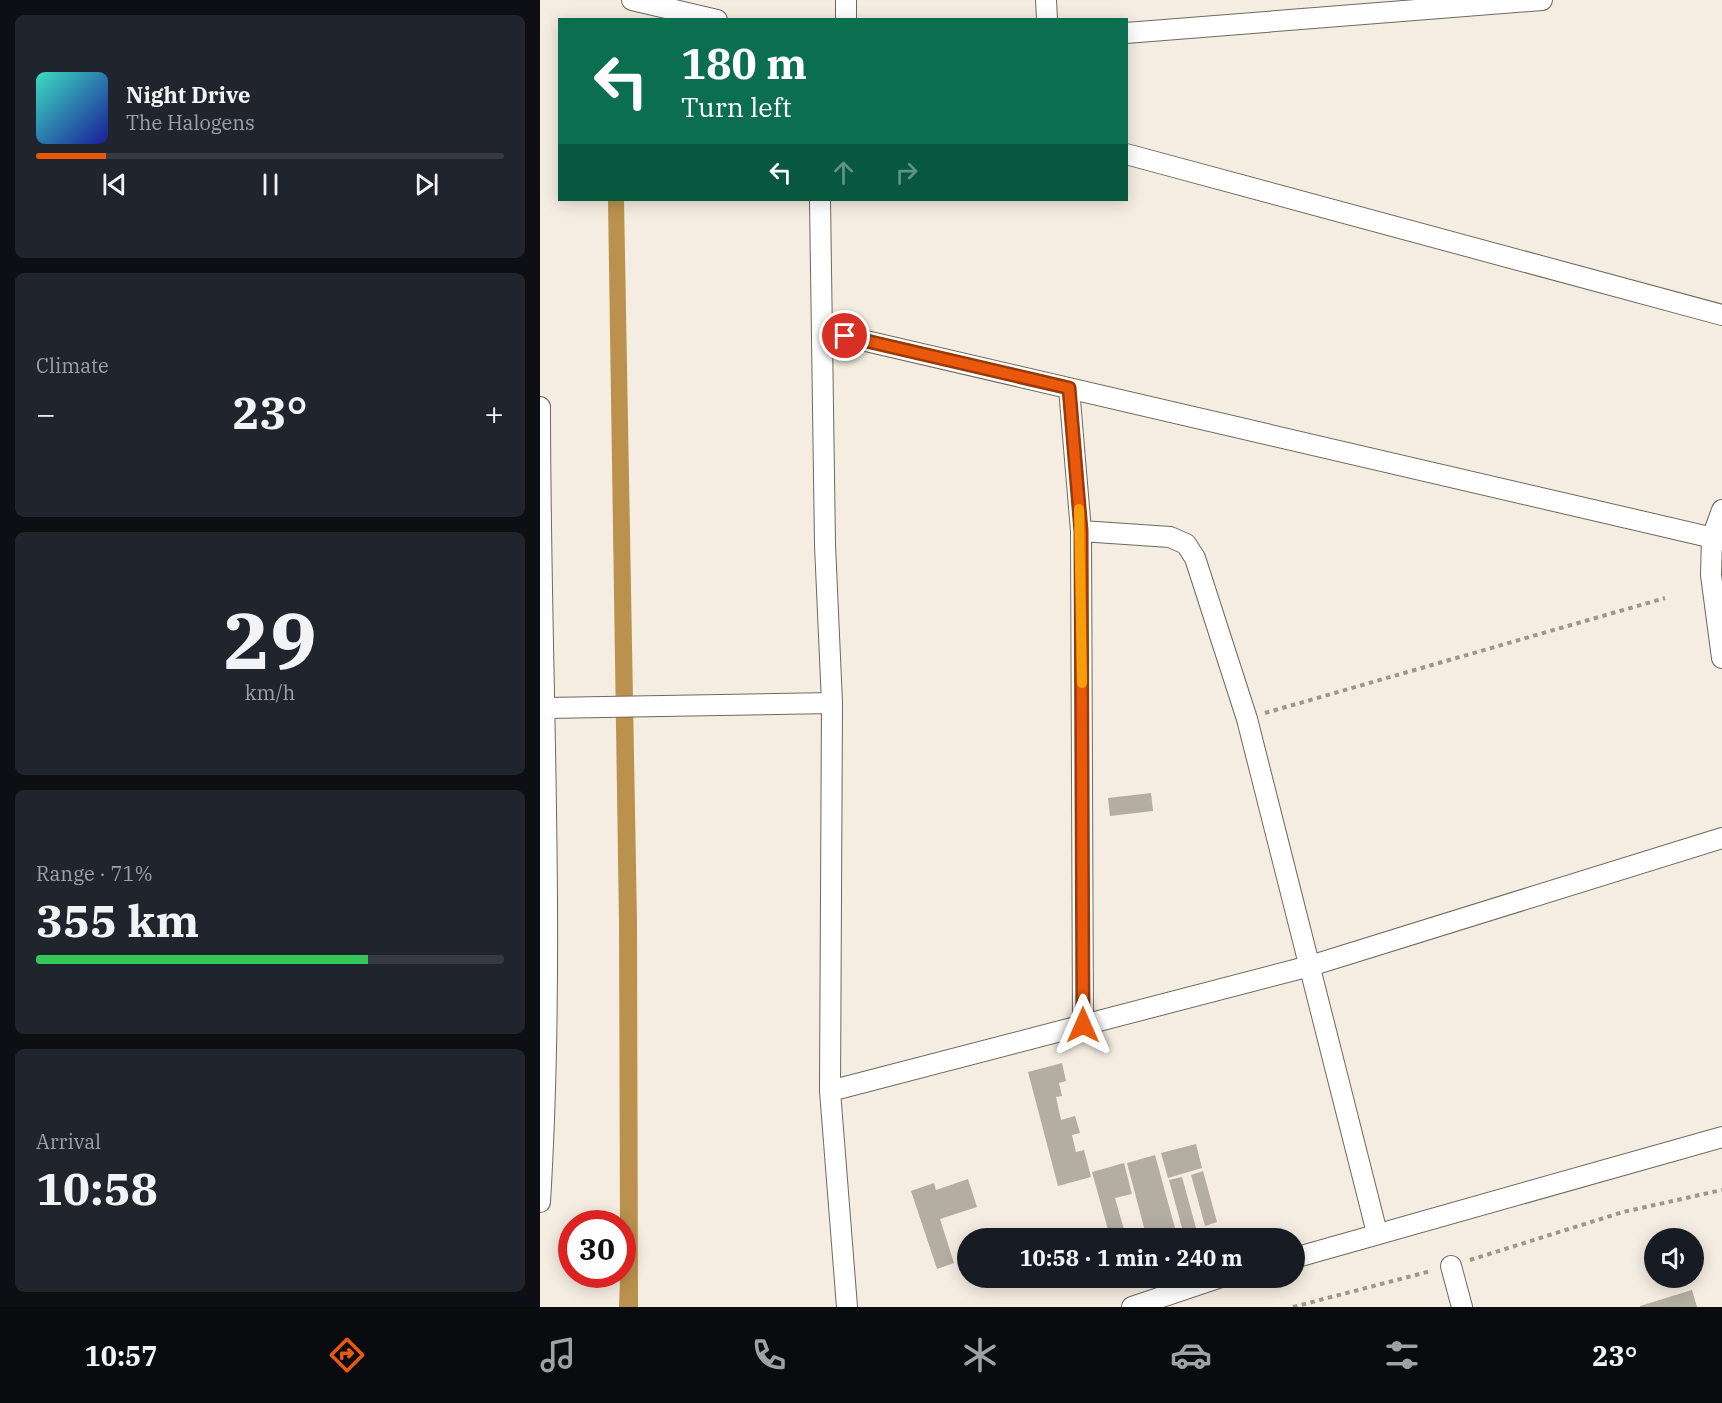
<!DOCTYPE html>
<meta charset="utf-8">
<style>
body{margin:0;font-family:"IBM Plex Serif",serif;background:#20242c;color:#f1f3f6;height:100vh;display:flex;flex-direction:column;font-size:22px;white-space:nowrap}
*{box-sizing:border-box;margin:0}
p{font-size:20px;color:#9ea1a6}
.icon{flex:none;width:33px;height:33px;fill:none;stroke:currentColor;stroke-width:2;stroke-linecap:round;stroke-linejoin:round}
.map{position:relative;flex:1;overflow:hidden}
.side{display:flex;flex-direction:column;gap:15px;padding:15px;background:#0d0f14;width:540px}
.side>*{flex:none}
.banner{position:absolute;left:18px;top:18px;width:570px;height:183px;border-radius:0px;box-shadow:0 3px 15px #0003;background:#0b6e4f;color:#fff;overflow:hidden}
.buttons{position:absolute;left:1104px;top:1228px;display:grid;gap:12px}
.buttons a{display:grid;place-items:center;width:60px;height:60px;border-radius:50%;background:#171b24;box-shadow:0 3px 15px #0003;font-size:30px}
.speed{position:absolute;left:18px;top:1210px;display:flex;gap:12px;font-size:30px;font-weight:700;text-align:center}
.speed>*{display:grid;place-content:center;width:78px;height:78px;border-radius:50%;background:#171b24;box-shadow:0 3px 15px #0003;line-height:1}
.speed .limit{border:9px solid #d22;background:#fff;color:#111}
.pin{position:absolute;display:grid;place-items:center;width:51px;height:51px;color:#fff;margin:-26px;border:3px solid #fff;border-radius:50%;box-shadow:0 2px 6px #0007}
.me{position:absolute;width:66px;margin:-33px;rotate:0deg;stroke-linejoin:round;filter:drop-shadow(0 0 4px #0008)}
.turn{display:flex;align-items:center;gap:21px;height:126px;padding:0 24px;font-size:27px}
.turn .icon{width:78px;height:78px;stroke-width:2.5}
.turn b{display:block;font-size:42px;line-height:51px}
.lanes{display:flex;align-items:center;height:57px;padding:0 24px;background:#0003;justify-content:center;gap:30px;direction:ltr}
.lanes .off{opacity:.35}
.big{font-size:45px;font-weight:700;line-height:1.1}
.side .tile{flex:1;display:flex;flex-direction:column;justify-content:center;gap:9px;min-width:0;padding:0 21px;border-radius:9px;background:#20242c}
.side .dial{align-items:center;gap:0}
.dial b{font-size:78px;line-height:1}
.song{display:flex;align-items:center;gap:18px}
.cover{width:72px;height:72px;border-radius:9px;background:linear-gradient(135deg,hsl(170 70% 55%),hsl(240 70% 35%))}
.played{height:6px;border-radius:3px;background:linear-gradient(90deg,#ea580c 15%,#363941 15%)}
.keys{display:flex;justify-content:space-around;direction:ltr}
.heat{display:flex;justify-content:space-between;align-items:center;font-size:33px;direction:ltr}
.charge{height:9px;border-radius:4px;background:linear-gradient(90deg,#34c759 71%,#363941 0)}
.trip{position:absolute;left:417px;top:1228px;width:348px;height:60px;border-radius:30px;background:#171b24;box-shadow:0 3px 15px #0003;font-weight:700;line-height:60px;text-align:center}
.dock{display:flex;height:96px;justify-content:space-around;align-items:center;background:#090b0e;color:#9ea1a6}
.dock .icon{width:42px;height:42px}
.dock .active{color:#ea580c}
.dock b{font-size:27px;color:#f1f3f6}
main{display:flex;flex:1;min-height:0}
.map>svg:first-child{display:block}
.water{fill:#ba924d}
.building{fill:#b4ada1}
.lines{fill:none;stroke-linecap:round;stroke-linejoin:round}
.minor-casing{stroke:#6f685e;stroke-width:22}
.path{stroke:#9d978e;stroke-width:4;stroke-dasharray:4.5 4.5;stroke-linecap:butt}
.minor{stroke:#fff;stroke-width:20}
.route-casing{stroke:#983908;stroke-width:15}
.route{stroke:#ea580c;stroke-width:10}
.slow{stroke:#f59e0b;stroke-width:10}
</style>
<main>
<section class="side">
<div class="tile">
<div class="song"><i class="cover"></i><div><b>Night Drive</b><p>The Halogens</p></div></div>
<div class="played"></div>
<div class="keys"><svg class="icon" aria-label="previous" viewBox="0 0 24 24"><path d="M18 5L8 12l10 7zM5 5v14"/></svg><svg class="icon" aria-label="pause" viewBox="0 0 24 24"><path d="M8 5v14M16 5v14"/></svg><svg class="icon" aria-label="next" viewBox="0 0 24 24"><path d="M6 5l10 7-10 7zM19 5v14"/></svg></div>
</div>
<div class="tile"><p>Climate</p>
<div class="heat"><a>−</a><b class="big">23°</b><a>+</a></div>
</div>
<div class="tile dial"><b>29</b><p>km/h</p></div>
<div class="tile"><p>Range · 71%</p><b class="big">355 km</b><div class="charge"></div></div>
<div class="tile"><p>Arrival</p><b class="big">10:58</b></div>
</section>
<div class="map">
<svg width="1182" height="1307" viewBox="0 0 1182 1307">
<rect width="100%" height="100%" fill="#f5ede1"/>
<path class="water" d="M 68,200 L 84,200 L 97,922 L 98,1307 L 79,1307 L 82,1224 L 80,1224 L 79,922 Z"/>
<path class="building" d="M 611,793 L 613,811 L 570,816 L 568,798 Z
M 522,1063 L 526,1081 L 519,1083 L 522,1096 L 516,1097 L 521,1120 L 535,1116 L 540,1133 L 532,1135 L 536,1152 L 544,1150 L 551,1177 L 518,1186 L 488,1072 Z
M 656,1144 L 662,1168 L 628,1178 L 621,1153 Z
M 615,1155 L 638,1239 L 607,1239 L 587,1163 Z
M 584,1163 L 592,1194 L 575,1198 L 585,1233 L 570,1237 L 552,1172 Z
M 663,1171 L 677,1222 L 665,1226 L 651,1175 Z
M 642,1177 L 659,1239 L 645,1239 L 629,1180 Z
M 428,1179 L 437,1207 L 400,1219 L 414,1263 L 397,1269 L 371,1191 L 394,1183 L 396,1190 Z
M 1152,1290 L 1157,1307 L 1100,1307 L 1100,1306 Z"/>
<g class="lines">
<defs>
<path id="minor" d="M 92,0 L 177,20
M 306,0 L 306,20
M 506,0 L 507,20
M 586,33 L 1002,0
M 586,154 L 1182,315
M 280,200 L 285,545 L 292,703 L 290,1091 L 307,1307
M 283,331 L 1182,540
M 529,388 L 541,531 L 543,1025
M 0,407 C 0,672 16,937 0,1202
M 1182,510 L 1172,538 L 1171,575 L 1182,658
M 541,531 L 630,537 L 646,544 L 655,558 L 707,719 L 837,1233
M 6,708 L 292,703
M 290,1091 L 770,966 L 1182,838
M 754,1258 L 1182,1137
M 911,1266 L 922,1307
M 592,1307 L 678,1278"/>
</defs>
<use href="#minor" class="minor-casing"/>
<path class="path" d="M 725,713 L 1125,598
M 930,1260 L 1083,1212 L 1182,1190
M 753,1307 L 891,1271"/>
<use href="#minor" class="minor"/>
</g>
<g class="lines">
<defs>
<path id="route" d="M 305,336 L 529,388 L 541,531 L 543,1025"/>
</defs>
<use href="#route" class="route-casing"/>
<use href="#route" class="route"/>
<path class="slow" d="M 539,509 L 542,683"/>
</g>
</svg>
<div class="buttons">
<a><svg class="icon" aria-label="sound" viewBox="0 0 24 24"><path d="M4 9h4l5-4v14l-5-4H4zM17 9q2 3 0 6"/></svg></a>
</div>
<div class="speed"><div class="limit">30</div></div>
<div class="pin" style="left:305px;top:336px;background:#d93025"><svg class="icon" aria-label="arrive" viewBox="0 0 24 24"><path d="M6 21V4h12l-3 4 3 4H6"/></svg></div>
<svg class="me" style="left:543px;top:1025px" viewBox="-20 -20 40 40"><path d="M0-17L14 15 0 8-14 15z" fill="#ea580c" stroke="#fff" stroke-width="4"/></svg>
<div class="trip">10:58 · 1 min · 240 m</div>
<div class="banner">
<div class="turn"><svg class="icon" aria-label="left" viewBox="0 0 24 24"><path d="M17 20v-9H6M10 6l-5 5 5 5"/></svg><div><b>180 m</b>Turn left</div></div>
<div class="lanes"><svg class="icon" aria-label="left" viewBox="0 0 24 24"><path d="M17 20v-9H6M10 6l-5 5 5 5"/></svg><svg class="icon off" aria-label="ahead" viewBox="0 0 24 24"><path d="M12 20V5M6 11l6-6 6 6"/></svg><svg class="icon off" aria-label="right" viewBox="0 0 24 24"><path d="M7 20v-9h11M14 6l5 5-5 5"/></svg></div>
</div>
</div>
</main>
<nav class="dock">
<b>10:57</b>
<svg class="icon active" aria-label="directions" viewBox="0 0 24 24"><path d="M12 3l9 9-9 9-9-9zM9 14v-3h6M13 9l2 2-2 2"/></svg>
<svg class="icon" aria-label="music" viewBox="0 0 24 24"><path d="M9 18V5l10-2v13"/><circle cx="6" cy="18" r="3"/><circle cx="16" cy="16" r="3"/></svg>
<svg class="icon" aria-label="phone" viewBox="0 0 24 24"><path d="M5 4h4l2 5-3 2q2 4 5 5l2-3 5 2v4C11 20 4 13 5 4z"/></svg>
<svg class="icon" aria-label="climate" viewBox="0 0 24 24"><path d="M12 3v18M4 7l16 10M4 17L20 7"/></svg>
<svg class="icon" aria-label="car" viewBox="0 0 24 24"><path d="M5 17H2v-5l4-1 3-4h7l3 4 3 1v5h-3M9 17h6M6 11h13"/><circle cx="7" cy="17" r="2"/><circle cx="17" cy="17" r="2"/></svg>
<svg class="icon" aria-label="filters" viewBox="0 0 24 24"><path d="M4 7h16M4 17h16"/><circle cx="9" cy="7" r="2"/><circle cx="15" cy="17" r="2"/></svg>
<b>23°</b>
</nav>
